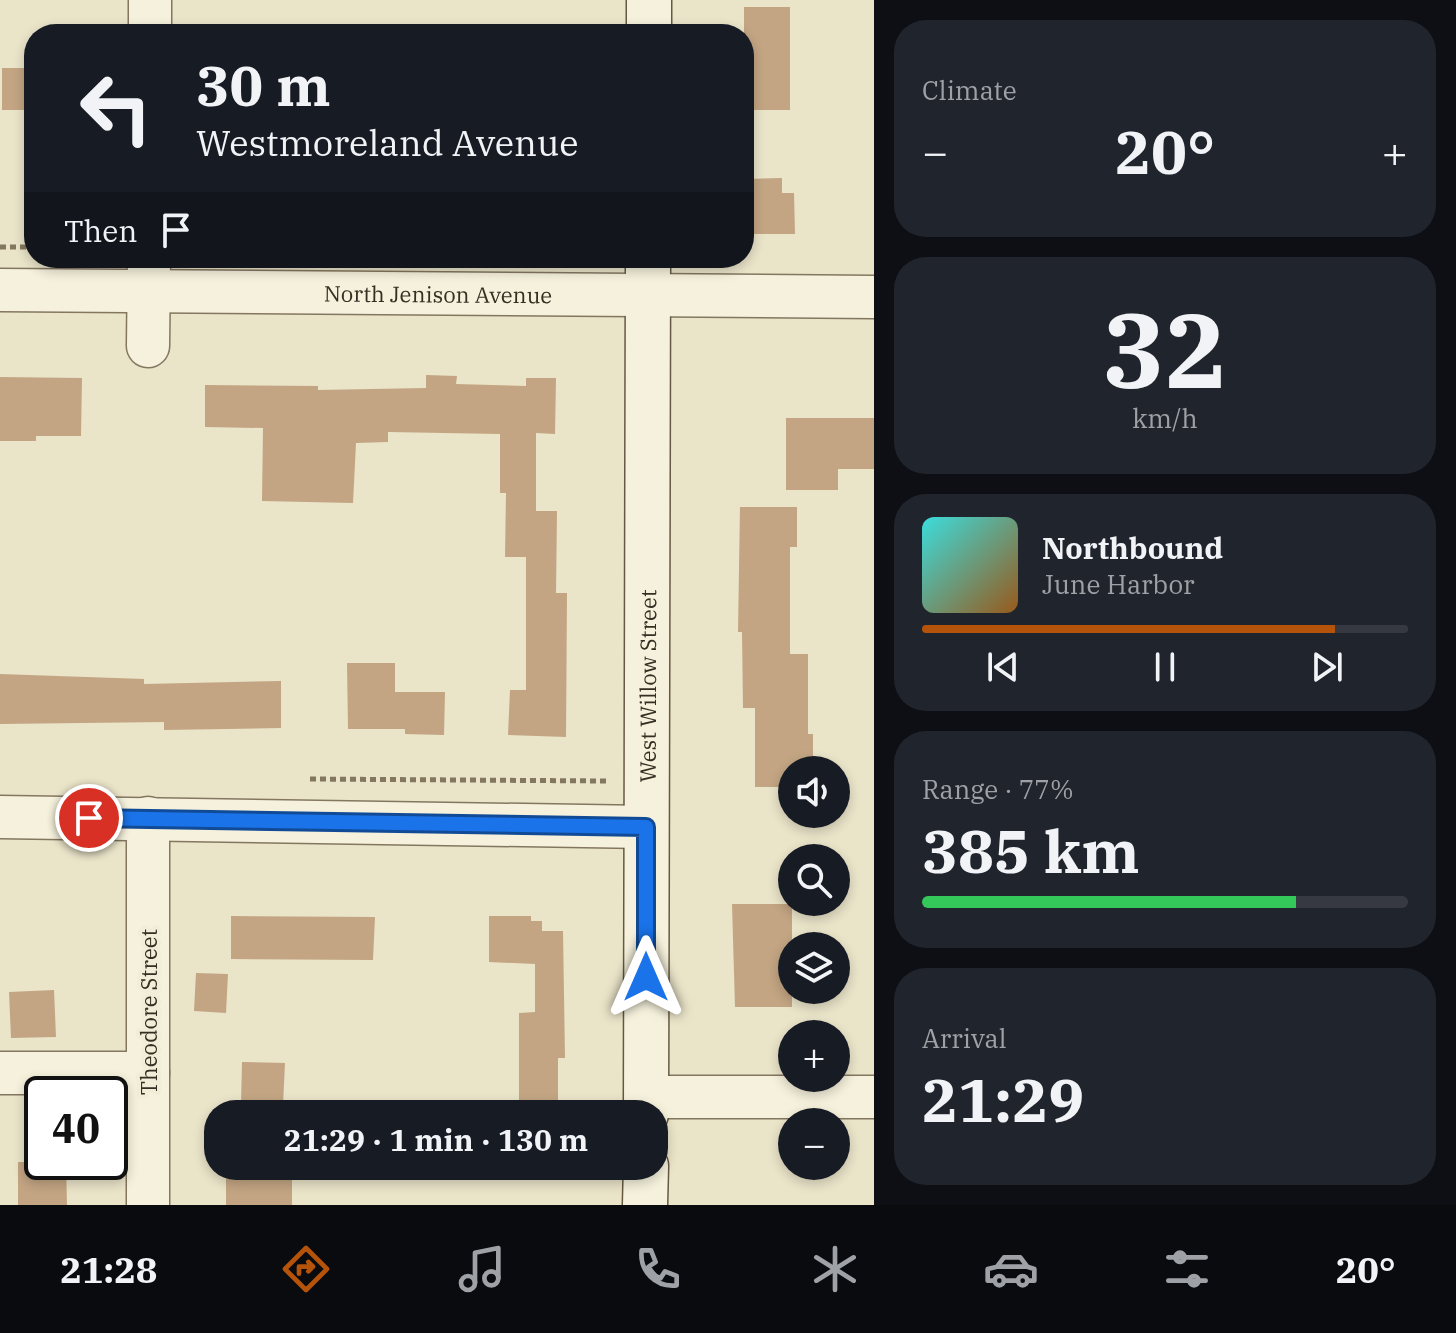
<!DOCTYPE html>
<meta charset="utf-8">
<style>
body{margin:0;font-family:"IBM Plex Serif",serif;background:#20242c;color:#f1f3f6;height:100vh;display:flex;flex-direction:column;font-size:30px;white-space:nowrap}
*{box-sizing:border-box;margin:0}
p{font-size:26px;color:#9ea1a6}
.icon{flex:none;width:44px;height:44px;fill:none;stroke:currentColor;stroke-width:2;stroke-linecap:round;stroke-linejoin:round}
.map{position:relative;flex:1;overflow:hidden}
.side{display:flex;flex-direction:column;gap:20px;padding:20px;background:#0d0f14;width:582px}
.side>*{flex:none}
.hud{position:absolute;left:24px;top:24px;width:730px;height:244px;border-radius:32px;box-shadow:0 4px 12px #0003;background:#171b24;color:#f1f3f6;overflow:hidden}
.controls{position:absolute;left:778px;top:756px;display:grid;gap:16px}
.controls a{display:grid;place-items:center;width:72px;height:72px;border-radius:50%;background:#171b24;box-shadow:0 4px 12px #0003;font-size:40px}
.speed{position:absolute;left:24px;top:1076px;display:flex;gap:16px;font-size:40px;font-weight:700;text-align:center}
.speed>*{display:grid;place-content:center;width:104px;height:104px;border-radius:50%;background:#171b24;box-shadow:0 4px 12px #0003;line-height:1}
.speed .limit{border:4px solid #111;border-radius:12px;background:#fff;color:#111}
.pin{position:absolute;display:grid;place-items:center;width:68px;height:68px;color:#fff;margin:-34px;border:4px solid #fff;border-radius:50%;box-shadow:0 2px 8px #0007}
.me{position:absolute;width:88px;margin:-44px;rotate:0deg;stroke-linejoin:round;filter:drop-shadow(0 0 6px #0008)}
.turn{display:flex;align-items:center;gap:28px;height:168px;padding:0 40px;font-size:36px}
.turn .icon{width:104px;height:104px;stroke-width:2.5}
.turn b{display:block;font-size:56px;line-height:68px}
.then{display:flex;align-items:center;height:76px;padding:0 40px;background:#0003;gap:16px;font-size:30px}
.big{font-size:60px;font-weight:800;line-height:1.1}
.side .card{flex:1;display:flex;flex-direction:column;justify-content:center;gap:12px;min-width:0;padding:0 28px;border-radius:32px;background:#20242c}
.side .dial{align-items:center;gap:0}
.dial b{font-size:104px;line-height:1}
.song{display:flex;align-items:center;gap:24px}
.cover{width:96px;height:96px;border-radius:12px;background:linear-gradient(135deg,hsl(180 70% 55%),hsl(30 70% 35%))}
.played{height:8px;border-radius:4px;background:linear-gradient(90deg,#b45309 85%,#363941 85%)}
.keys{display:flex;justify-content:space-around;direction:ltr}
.heat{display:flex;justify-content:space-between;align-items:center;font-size:44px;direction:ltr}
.charge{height:12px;border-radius:6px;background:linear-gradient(90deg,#34c759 77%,#363941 0)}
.trip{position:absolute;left:204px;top:1100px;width:464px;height:80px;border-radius:32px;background:#171b24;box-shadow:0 4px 12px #0003;font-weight:800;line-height:80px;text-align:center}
.tab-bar{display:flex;height:128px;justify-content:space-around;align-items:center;background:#090b0e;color:#9ea1a6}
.tab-bar .icon{width:56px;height:56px}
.tab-bar .current{color:#b45309}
.tab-bar b{font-size:36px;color:#f1f3f6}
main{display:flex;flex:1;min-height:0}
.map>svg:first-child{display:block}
.building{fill:#c3a583}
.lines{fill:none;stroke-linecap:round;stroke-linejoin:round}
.street-casing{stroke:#847760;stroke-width:45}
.secondary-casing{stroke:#665943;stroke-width:47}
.path{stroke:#847760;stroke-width:5;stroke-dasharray:6 4;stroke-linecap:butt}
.street{stroke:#f5f1dc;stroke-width:42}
.secondary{stroke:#f5f1dc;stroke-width:44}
.route-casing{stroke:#114b97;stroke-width:20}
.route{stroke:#1a73e8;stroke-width:14}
.labels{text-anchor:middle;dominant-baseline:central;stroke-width:8;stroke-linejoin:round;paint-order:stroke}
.street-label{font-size:22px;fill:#362e22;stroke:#f2edd8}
</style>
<main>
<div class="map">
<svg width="874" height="1205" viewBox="0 0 874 1205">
<rect width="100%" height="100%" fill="#eae4c9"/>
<path class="building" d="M 744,7 L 790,7 L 790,110 L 744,110 Z
M 2,68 L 33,68 L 33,110 L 2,110 Z
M 782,178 L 782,193 L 794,193 L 795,234 L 745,234 L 745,179 Z
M 426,375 L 457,376 L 456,384 L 526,386 L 526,378 L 556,378 L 555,434 L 536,433 L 536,511 L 557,511 L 556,593 L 567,593 L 566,737 L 508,735 L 510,690 L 526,690 L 526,557 L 505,557 L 506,493 L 500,493 L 500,434 L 388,432 L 388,442 L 356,443 L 353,503 L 262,501 L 263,428 L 205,427 L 205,385 L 318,386 L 318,390 L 426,388 Z
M 0,377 L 82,378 L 81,436 L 36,436 L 36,441 L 0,441 Z
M 786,418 L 874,418 L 874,469 L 838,469 L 838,490 L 786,490 Z
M 740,507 L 797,507 L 797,547 L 790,547 L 790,654 L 808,654 L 808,734 L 813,734 L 813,770 L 792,770 L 792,787 L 755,787 L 755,708 L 743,708 L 742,632 L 738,632 Z
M 347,663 L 395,663 L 395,692 L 445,692 L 444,735 L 405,734 L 405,729 L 348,729 Z
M 0,674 L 144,679 L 144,684 L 281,681 L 281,728 L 164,730 L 164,722 L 0,724 Z
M 732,904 L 792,904 L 792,1007 L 735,1007 Z
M 231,916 L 375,917 L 373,960 L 231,959 Z
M 489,916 L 531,916 L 531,921 L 542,921 L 542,931 L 563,931 L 565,1058 L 558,1058 L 558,1114 L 519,1114 L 519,1013 L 535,1012 L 535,964 L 489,962 Z
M 196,973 L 228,974 L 226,1013 L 194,1011 Z
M 54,990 L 56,1037 L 11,1038 L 9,992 Z
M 242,1062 L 285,1063 L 283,1105 L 241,1104 Z
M 18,1162 L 66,1162 L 67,1205 L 18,1205 Z
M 226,1166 L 292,1166 L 292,1205 L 226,1205 Z"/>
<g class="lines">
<defs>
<g id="street">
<path d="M 150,34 L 150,0"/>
<path id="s1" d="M 0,290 L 874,297"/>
<path d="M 148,346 L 149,258"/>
<path d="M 0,817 L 646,827"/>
<path d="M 0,1073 L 148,1073"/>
<path d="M 646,1097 L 874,1097"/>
<path d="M 148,1205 L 148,818"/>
</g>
<g id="secondary">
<path d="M 649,34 L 649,0"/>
<path id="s2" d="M 646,1114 L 648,258"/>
<path d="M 645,1205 L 646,1166"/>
</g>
</defs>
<use href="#street" class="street-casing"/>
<use href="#secondary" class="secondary-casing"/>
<path class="path" d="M 0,247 L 34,247
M 310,779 L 608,781"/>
<use href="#street" class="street"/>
<use href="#secondary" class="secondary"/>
</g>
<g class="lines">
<defs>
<path id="route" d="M 89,818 L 646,827 L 646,977"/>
</defs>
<use href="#route" class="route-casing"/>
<use href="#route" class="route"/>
</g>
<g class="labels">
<g class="street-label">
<text stroke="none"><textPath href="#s1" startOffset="438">North Jenison Avenue</textPath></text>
<text stroke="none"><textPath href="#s2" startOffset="428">West Willow Street</textPath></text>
<text transform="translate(148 1012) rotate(-90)">Theodore Street</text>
</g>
</g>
</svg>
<div class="controls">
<a><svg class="icon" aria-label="sound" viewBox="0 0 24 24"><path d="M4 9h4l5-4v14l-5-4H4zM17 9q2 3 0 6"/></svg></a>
<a><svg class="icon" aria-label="search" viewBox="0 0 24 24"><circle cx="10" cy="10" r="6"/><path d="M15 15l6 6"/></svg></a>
<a><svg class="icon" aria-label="layers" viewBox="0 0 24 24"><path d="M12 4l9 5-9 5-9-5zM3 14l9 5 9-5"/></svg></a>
<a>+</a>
<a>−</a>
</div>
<div class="speed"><div class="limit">40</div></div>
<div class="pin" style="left:89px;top:818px;background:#d93025"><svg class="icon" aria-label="arrive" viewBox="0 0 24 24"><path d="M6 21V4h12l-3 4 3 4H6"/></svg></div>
<svg class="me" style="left:646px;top:977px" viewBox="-20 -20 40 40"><path d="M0-17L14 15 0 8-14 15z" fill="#1a73e8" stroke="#fff" stroke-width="4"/></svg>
<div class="trip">21:29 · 1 min · 130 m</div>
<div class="hud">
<div class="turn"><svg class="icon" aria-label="left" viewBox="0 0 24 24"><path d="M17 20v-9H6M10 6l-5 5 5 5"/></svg><div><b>30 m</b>Westmoreland Avenue</div></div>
<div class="then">Then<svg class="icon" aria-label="arrive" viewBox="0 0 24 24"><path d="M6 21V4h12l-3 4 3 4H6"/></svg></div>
</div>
</div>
<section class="side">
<div class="card"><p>Climate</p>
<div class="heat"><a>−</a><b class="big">20°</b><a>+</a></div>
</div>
<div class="card dial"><b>32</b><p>km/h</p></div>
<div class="card">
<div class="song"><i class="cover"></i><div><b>Northbound</b><p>June Harbor</p></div></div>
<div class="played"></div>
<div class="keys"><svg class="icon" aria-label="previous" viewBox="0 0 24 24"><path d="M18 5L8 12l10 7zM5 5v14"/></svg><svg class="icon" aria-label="pause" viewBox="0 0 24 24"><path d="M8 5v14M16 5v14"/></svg><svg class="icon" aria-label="next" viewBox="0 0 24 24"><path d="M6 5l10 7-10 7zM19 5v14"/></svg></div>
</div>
<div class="card"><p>Range · 77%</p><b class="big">385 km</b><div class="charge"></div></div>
<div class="card"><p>Arrival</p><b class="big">21:29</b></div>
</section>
</main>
<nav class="tab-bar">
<b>21:28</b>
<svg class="icon current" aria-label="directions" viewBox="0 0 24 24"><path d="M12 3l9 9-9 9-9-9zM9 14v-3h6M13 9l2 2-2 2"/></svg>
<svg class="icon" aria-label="music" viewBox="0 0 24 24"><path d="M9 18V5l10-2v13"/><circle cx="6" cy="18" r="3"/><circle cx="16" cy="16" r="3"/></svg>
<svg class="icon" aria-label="phone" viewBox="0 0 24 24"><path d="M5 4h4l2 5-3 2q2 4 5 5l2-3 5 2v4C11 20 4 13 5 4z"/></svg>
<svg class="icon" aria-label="climate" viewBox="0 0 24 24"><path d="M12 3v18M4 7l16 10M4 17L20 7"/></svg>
<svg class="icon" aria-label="car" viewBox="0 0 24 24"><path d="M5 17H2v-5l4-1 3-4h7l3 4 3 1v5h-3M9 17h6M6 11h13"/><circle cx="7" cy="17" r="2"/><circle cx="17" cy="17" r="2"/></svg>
<svg class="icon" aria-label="filters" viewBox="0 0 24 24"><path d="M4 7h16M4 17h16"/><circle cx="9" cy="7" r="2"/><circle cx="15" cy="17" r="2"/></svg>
<b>20°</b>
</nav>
